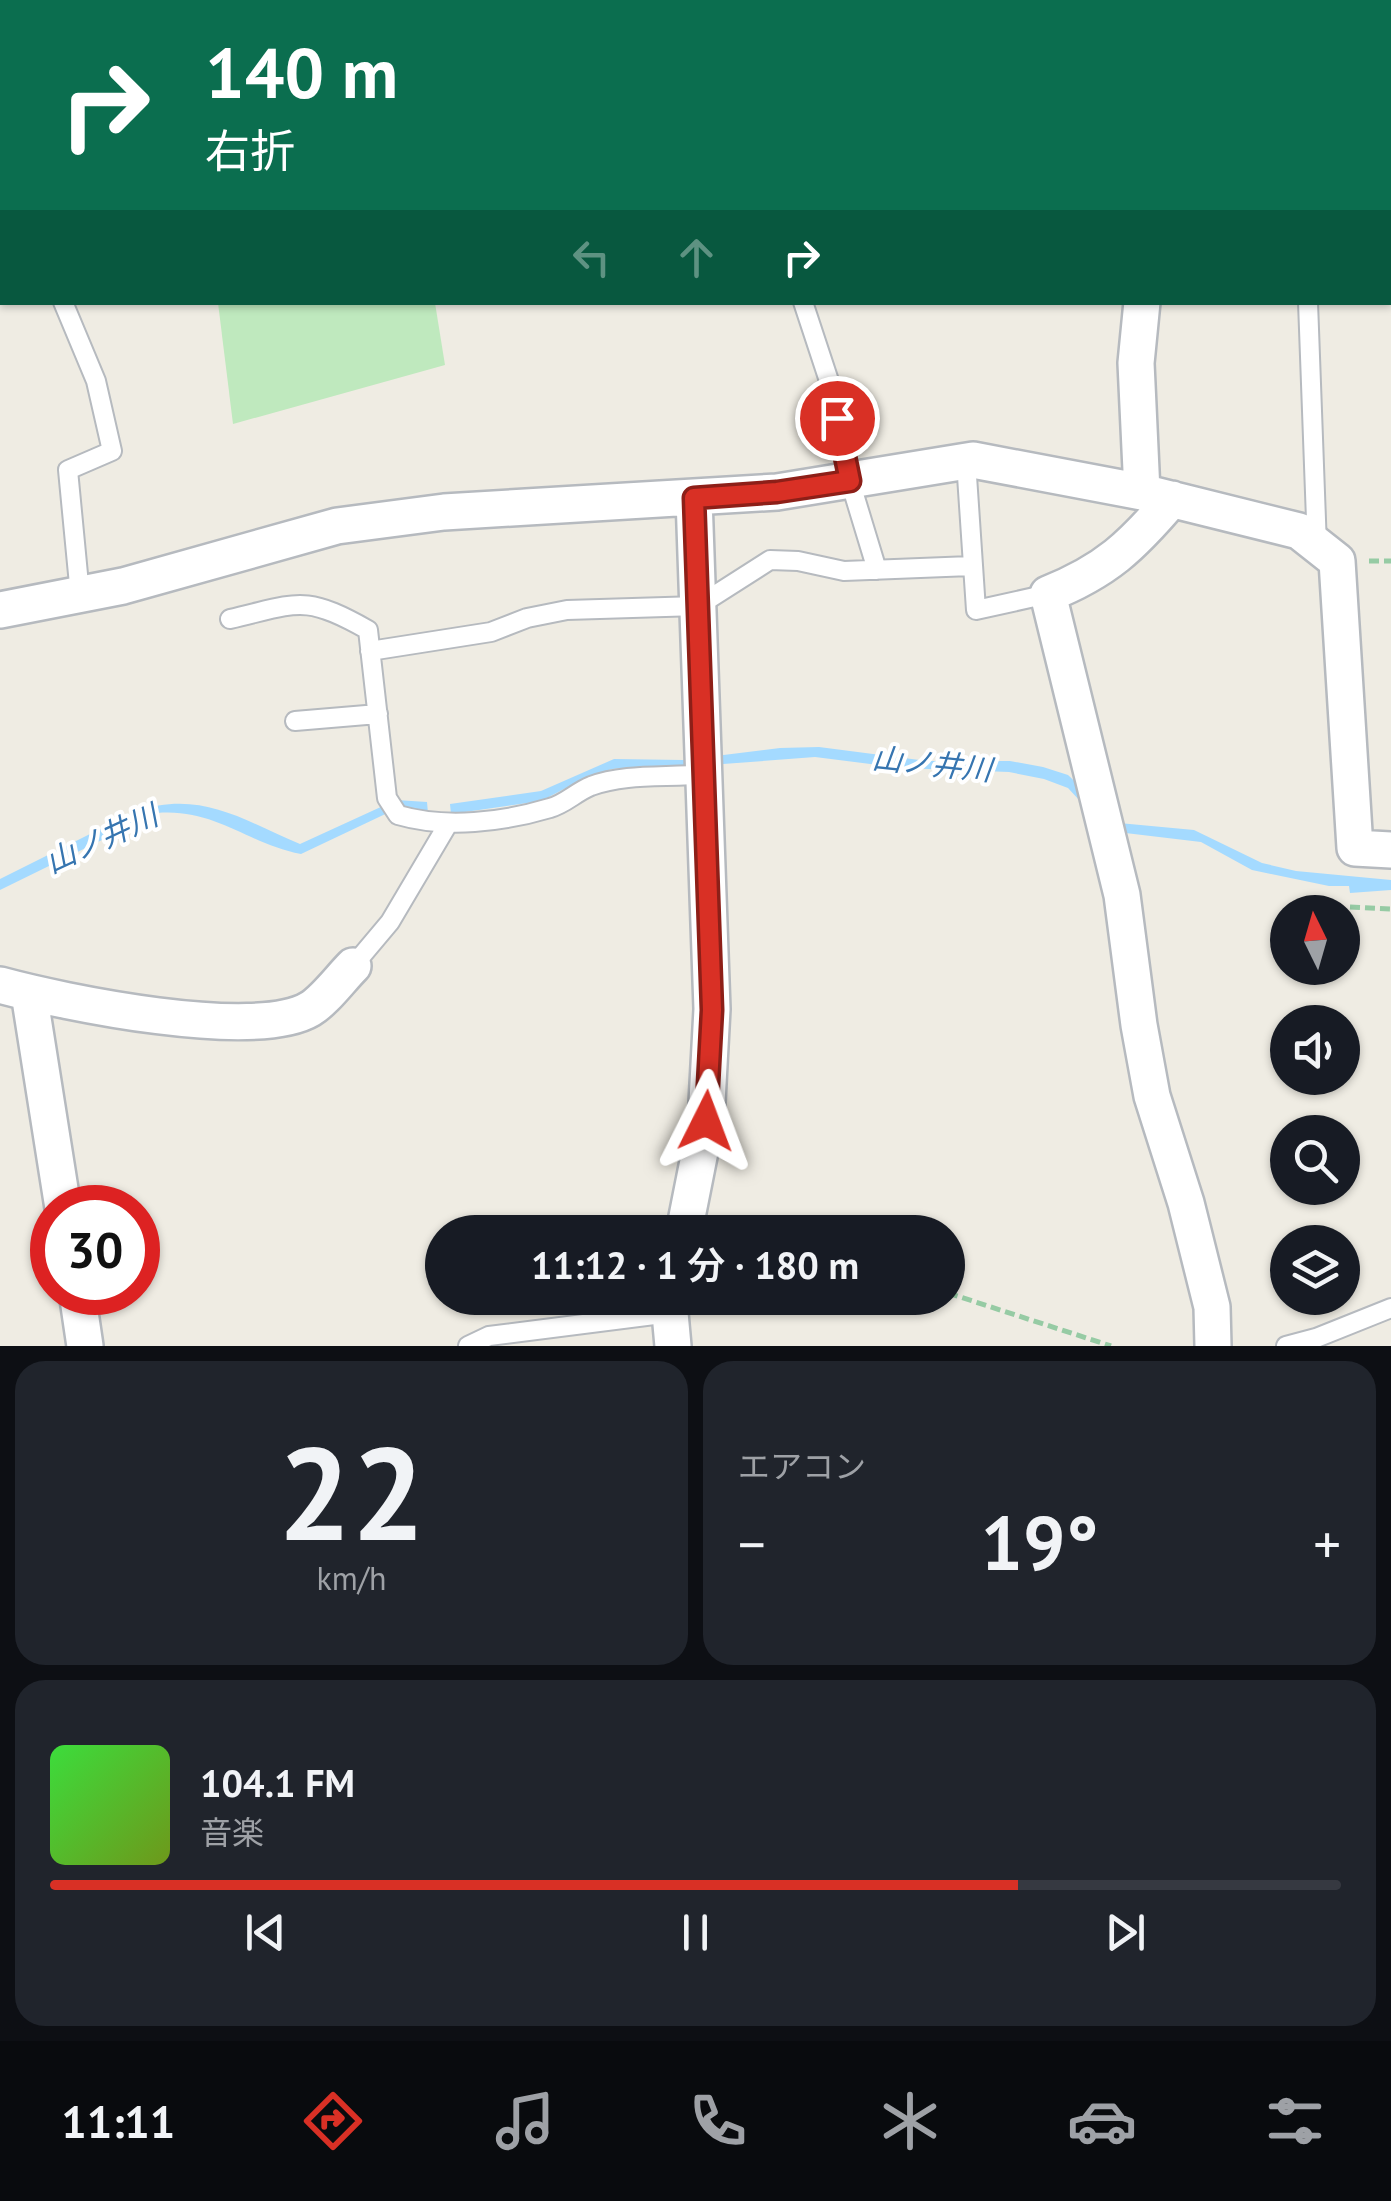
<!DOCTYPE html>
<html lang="ja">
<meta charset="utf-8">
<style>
body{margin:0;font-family:"PT Sans","Noto Sans JP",sans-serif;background:#20242c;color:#f1f3f6;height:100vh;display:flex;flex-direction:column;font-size:38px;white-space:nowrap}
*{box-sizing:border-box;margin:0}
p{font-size:32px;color:#9ea1a6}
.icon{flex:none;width:55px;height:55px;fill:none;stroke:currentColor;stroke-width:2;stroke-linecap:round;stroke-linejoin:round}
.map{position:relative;height:1346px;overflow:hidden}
.panel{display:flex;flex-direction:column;gap:15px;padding:15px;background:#0d0f14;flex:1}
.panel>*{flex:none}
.top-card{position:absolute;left:0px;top:0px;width:1392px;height:305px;box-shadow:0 2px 8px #0004;background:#0b6e4f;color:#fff;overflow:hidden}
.needle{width:65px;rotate:355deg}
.buttons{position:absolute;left:1270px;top:895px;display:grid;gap:20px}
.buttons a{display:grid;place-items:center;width:90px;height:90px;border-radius:50%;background:#171b24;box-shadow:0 2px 8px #0004;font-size:50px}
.speed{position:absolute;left:30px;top:1185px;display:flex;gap:20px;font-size:50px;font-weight:700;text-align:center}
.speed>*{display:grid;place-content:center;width:130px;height:130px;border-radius:50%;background:#171b24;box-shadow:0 2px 8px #0004;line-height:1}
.speed .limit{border:15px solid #d22;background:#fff;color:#111}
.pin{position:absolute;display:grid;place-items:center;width:85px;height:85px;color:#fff;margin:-42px;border:5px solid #fff;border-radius:50%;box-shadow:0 2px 10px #0007}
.me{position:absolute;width:110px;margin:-55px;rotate:3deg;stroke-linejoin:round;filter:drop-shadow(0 0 8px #0008)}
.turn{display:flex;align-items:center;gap:35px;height:210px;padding:0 40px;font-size:45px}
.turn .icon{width:130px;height:130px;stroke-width:2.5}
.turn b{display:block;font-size:70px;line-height:85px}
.lanes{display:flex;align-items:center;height:95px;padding:0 40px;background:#0003;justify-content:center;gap:50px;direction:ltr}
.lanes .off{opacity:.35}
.big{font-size:75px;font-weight:600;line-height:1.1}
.panel .card{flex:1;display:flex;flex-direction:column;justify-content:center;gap:15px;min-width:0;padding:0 35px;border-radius:30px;background:#20242c}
.panel .dial{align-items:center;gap:0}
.dial b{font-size:130px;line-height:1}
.song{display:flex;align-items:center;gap:30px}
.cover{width:120px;height:120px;border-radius:15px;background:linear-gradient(135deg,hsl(120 70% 55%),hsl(80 70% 35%))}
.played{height:10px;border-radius:5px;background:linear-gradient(90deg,#d93025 75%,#363941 75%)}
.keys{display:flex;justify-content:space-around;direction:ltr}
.heat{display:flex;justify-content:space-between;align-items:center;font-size:55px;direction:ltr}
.panel .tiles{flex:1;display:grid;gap:15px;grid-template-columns:1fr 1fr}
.card:last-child{grid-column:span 2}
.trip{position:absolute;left:425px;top:1215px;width:540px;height:100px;border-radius:50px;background:#171b24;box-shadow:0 2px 8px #0004;font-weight:600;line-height:100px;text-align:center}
.dock{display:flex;height:160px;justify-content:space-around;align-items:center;background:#090b0e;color:#9ea1a6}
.dock .icon{width:70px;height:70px}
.dock .selected{color:#d93025}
.dock b{font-size:45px;color:#f1f3f6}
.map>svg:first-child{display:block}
.green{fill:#bfe9be}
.water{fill:#a4daff}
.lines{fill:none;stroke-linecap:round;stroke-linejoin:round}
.service-casing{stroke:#b6babf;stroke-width:22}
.minor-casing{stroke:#b6babf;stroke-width:40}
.path{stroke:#96cba4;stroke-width:5;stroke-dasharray:10 5;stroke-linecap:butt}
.service{stroke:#fff;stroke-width:18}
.minor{stroke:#fff;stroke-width:35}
.route-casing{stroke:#8d1f18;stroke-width:25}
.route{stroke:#d93025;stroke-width:18}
.labels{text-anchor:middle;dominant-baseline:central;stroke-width:8;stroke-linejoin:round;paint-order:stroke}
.water-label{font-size:30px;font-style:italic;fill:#3675b0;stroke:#fff}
</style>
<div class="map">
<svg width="1391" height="1346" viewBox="0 0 1391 1346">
<rect width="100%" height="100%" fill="#efece3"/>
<path class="green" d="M 218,303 L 435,303 L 445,365 L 233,424 Z"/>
<path class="water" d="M 819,747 L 927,761 L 1010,761 L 1043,767 L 1068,775 L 1119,823 L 1194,830 L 1262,863 L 1296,871 L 1391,880 L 1391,890 L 1350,893 L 1349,886 L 1329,886 L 1252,870 L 1201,842 L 1117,832 L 1089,818 L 1080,801 L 1068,788 L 1044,779 L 1009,772 L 902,768 L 815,757 L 684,767 L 636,767 L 612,769 L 587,777 L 541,801 L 451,814 L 450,804 L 541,791 L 614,759 L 683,760 L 780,748 Z
M 396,800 L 427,802 L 428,813 L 398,808 L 301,854 C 248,844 215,808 157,813 L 0,890 L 0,879 L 136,811 C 201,790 241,819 300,844 Z"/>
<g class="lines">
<defs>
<path id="service" d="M 63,302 L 96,381 L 112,451 L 68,470 L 80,595
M 803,302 L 831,387 L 850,481 L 877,570
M 1308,302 L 1317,547
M 966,461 L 976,610 L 1048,594
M 230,619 C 299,603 304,594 368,630 L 387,798 L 398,815 C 446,829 503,822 550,808 C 565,804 576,792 591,786 C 626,773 667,778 705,774
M 370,651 L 491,632 L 527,618 L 567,610 L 698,606 L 770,560 L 798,561 L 844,571 L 971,566
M 295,721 L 378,714
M 353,966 L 390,922 L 448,824
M 468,1346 L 489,1336 L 670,1313
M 1286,1346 L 1316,1338 L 1391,1308"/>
<path id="minor" d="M 106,0 L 107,2
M 615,0 L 632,2
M 1201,0 L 1201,2
M 265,2 L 273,0
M 1390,9 L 1391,9
M 0,72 L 2,71
M 1142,492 L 1136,363 L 1142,302
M 1172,499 C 1132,546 1106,571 1048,594 L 1122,895 L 1139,1025 L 1152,1096 L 1186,1203 L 1212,1307 L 1213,1346
M 0,610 L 123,586 L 337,526 L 444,512 L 777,492 L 973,460 L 1142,492 L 1299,531 L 1337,561 L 1355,848 L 1391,850
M 0,985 C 62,1002 255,1042 310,1009 C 325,1000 340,979 353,966
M 29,993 L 63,1208
M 684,1232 L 706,1121 L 712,1009 L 694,498
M 77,1292 L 85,1346
M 673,1298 L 670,1313 L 673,1346"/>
</defs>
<use href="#service" class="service-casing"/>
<use href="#minor" class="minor-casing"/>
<path class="path" d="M 1369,561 L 1391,561
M 1350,907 L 1391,909
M 948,1293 L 1111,1346"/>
<use href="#service" class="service"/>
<use href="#minor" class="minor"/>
</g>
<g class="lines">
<defs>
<path id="route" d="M 706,1121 L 712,1010 L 694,498 L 777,492 L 850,481 L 837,418"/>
</defs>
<use href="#route" class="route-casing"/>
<use href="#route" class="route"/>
</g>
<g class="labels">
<g class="water-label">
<text transform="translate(932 763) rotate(6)">山ノ井川</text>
<text transform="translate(101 838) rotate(-25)">山ノ井川</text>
</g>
</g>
</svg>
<div class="buttons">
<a><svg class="needle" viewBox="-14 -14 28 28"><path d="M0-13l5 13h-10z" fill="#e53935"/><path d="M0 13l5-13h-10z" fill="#9ea1a6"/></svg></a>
<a><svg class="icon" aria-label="sound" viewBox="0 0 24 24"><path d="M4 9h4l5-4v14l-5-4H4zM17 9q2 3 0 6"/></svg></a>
<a><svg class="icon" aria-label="search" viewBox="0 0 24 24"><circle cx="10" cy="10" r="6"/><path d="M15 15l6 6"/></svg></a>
<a><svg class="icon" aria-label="layers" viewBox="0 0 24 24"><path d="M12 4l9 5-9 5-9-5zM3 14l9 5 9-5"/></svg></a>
</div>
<div class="speed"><div class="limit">30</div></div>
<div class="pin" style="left:837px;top:418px;background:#d93025"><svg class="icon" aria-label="arrive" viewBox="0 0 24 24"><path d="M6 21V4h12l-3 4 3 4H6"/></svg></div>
<svg class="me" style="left:706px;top:1121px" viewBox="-20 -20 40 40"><path d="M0-17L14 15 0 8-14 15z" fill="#d93025" stroke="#fff" stroke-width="4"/></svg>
<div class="trip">11:12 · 1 分 · 180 m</div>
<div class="top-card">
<div class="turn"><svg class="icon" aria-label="right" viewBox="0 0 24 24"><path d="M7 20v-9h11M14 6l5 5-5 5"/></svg><div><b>140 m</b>右折</div></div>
<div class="lanes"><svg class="icon off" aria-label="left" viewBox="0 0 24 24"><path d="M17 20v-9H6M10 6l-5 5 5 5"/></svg><svg class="icon off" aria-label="ahead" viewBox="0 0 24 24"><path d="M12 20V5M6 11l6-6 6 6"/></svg><svg class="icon" aria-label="right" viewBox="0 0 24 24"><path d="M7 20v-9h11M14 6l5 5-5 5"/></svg></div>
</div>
</div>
<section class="panel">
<div class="tiles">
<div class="card dial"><b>22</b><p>km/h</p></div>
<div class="card"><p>エアコン</p>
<div class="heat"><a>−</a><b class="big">19°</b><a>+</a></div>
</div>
<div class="card">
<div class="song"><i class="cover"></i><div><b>104.1 FM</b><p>音楽</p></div></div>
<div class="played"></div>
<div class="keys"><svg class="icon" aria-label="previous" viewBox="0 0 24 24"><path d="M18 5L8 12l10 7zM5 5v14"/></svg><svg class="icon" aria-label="pause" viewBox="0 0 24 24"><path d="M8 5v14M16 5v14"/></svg><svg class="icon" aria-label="next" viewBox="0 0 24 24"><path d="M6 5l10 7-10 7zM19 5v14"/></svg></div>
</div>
</div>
</section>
<nav class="dock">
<b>11:11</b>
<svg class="icon selected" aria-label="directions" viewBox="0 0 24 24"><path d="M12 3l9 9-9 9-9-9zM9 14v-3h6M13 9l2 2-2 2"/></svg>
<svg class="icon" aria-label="music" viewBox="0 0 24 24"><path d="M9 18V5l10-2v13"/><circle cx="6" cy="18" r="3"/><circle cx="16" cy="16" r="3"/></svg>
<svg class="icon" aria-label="phone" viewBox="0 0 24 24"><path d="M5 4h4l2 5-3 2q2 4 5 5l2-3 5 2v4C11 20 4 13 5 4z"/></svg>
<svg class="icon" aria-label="climate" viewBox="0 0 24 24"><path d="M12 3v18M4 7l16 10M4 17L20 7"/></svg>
<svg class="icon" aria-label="car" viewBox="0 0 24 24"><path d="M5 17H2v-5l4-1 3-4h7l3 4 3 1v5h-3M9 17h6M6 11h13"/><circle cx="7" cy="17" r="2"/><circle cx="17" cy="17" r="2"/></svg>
<svg class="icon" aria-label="filters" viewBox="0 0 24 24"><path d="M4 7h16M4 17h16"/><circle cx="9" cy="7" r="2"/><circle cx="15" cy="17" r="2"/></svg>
</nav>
